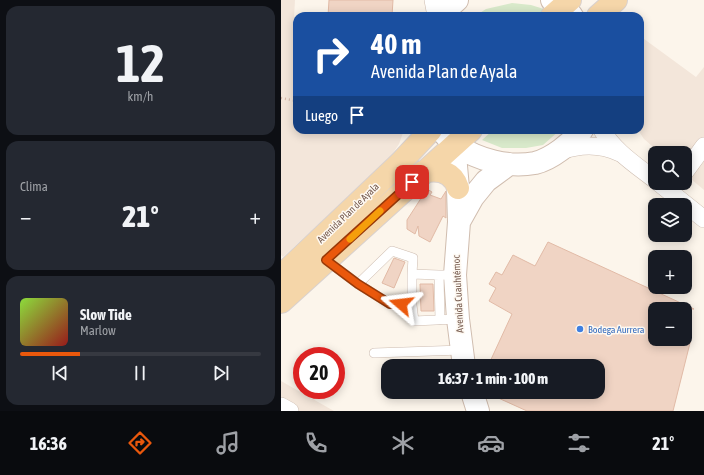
<!DOCTYPE html>
<html lang="es">
<meta charset="utf-8">
<style>
body{margin:0;font-family:"Asap Condensed",sans-serif;background:#242831;color:#f1f3f6;height:100vh;display:flex;flex-direction:column;font-size:15px;white-space:nowrap}
*{box-sizing:border-box;margin:0}
p{font-size:13px;color:#9ea1a6}
.icon{flex:none;width:22px;height:22px;fill:none;stroke:currentColor;stroke-width:2;stroke-linecap:round;stroke-linejoin:round}
.map{position:relative;flex:1;overflow:hidden}
.sheet{display:flex;flex-direction:column;gap:6px;padding:6px;background:#0d0f14;width:281px}
.sheet>*{flex:none}
.top-card{position:absolute;left:12px;top:12px;width:351px;height:122px;border-radius:12px;box-shadow:0 2px 10px #0003;background:#1a4fa0;color:#fff;overflow:hidden}
.fabs{position:absolute;left:367px;top:146px;display:grid;gap:8px}
.fabs a{display:grid;place-items:center;width:44px;height:44px;border-radius:8px;background:#171b24;box-shadow:0 2px 10px #0003;font-size:20px}
.speed{position:absolute;left:12px;top:347px;display:flex;gap:8px;font-size:20px;font-weight:700;text-align:center}
.speed>*{display:grid;place-content:center;width:52px;height:52px;border-radius:50%;background:#171b24;box-shadow:0 2px 10px #0003;line-height:1}
.speed .limit{border:6px solid #d22;background:#fff;color:#111}
.pin{position:absolute;display:grid;place-items:center;width:34px;height:34px;color:#fff;margin:-17px;border-radius:8px;box-shadow:0 2px 6px #0006}
.me{position:absolute;width:44px;margin:-22px;rotate:287deg;stroke-linejoin:round;filter:drop-shadow(0 0 3px #0008)}
.turn{display:flex;align-items:center;gap:14px;height:84px;padding:0 12px;font-size:18px}
.turn .icon{width:52px;height:52px;stroke-width:2.5}
.turn b{display:block;font-size:28px;line-height:34px}
.then{display:flex;align-items:center;height:38px;padding:0 12px;background:#0003;gap:8px;font-size:15px}
.big{font-size:30px;font-weight:800;line-height:1.1}
.sheet .card{flex:1;display:flex;flex-direction:column;justify-content:center;gap:6px;min-width:0;padding:0 14px;border-radius:12px;background:#242831}
.sheet .dial{align-items:center;gap:0}
.dial b{font-size:52px;line-height:1}
.song{display:flex;align-items:center;gap:12px}
.cover{width:48px;height:48px;border-radius:6px;background:linear-gradient(135deg,hsl(90 70% 55%),hsl(0 70% 35%))}
.played{height:4px;border-radius:2px;background:linear-gradient(90deg,#ea580c 25%,#363941 25%)}
.keys{display:flex;justify-content:space-around;direction:ltr}
.heat{display:flex;justify-content:space-between;align-items:center;font-size:22px;direction:ltr}
.trip{position:absolute;left:100px;top:359px;width:224px;height:40px;border-radius:12px;background:#171b24;box-shadow:0 2px 10px #0003;font-weight:800;line-height:40px;text-align:center}
.tab-bar{display:flex;height:64px;justify-content:space-around;align-items:center;background:#090b0e;color:#9ea1a6}
.tab-bar .icon{width:28px;height:28px}
.tab-bar .on{color:#ea580c}
.tab-bar b{font-size:18px;color:#f1f3f6}
main{display:flex;flex:1;min-height:0}
.map>svg:first-child{display:block}
.residential{fill:#f3e6da}
.green{fill:#d8e9ca}
.building{fill:#f0d4c4;stroke:#e1baa6}
.lines{fill:none;stroke-linecap:round;stroke-linejoin:round}
.service-casing{stroke:#cebdb1;stroke-width:10}
.minor-casing{stroke:#cebdb1;stroke-width:18}
.secondary-casing{stroke:#d0bdaf;stroke-width:24}
.primary-casing{stroke:#d9d1ce;stroke-width:24}
.path{stroke:#d5b7a7;stroke-width:2.5;stroke-dasharray:1 3;stroke-linecap:butt}
.service{stroke:#fff;stroke-width:9}
.minor{stroke:#fff;stroke-width:17}
.secondary{stroke:#fff;stroke-width:22}
.primary{stroke:#f5d6a9;stroke-width:22}
.route-casing{stroke:#983908;stroke-width:10}
.route{stroke:#ea580c;stroke-width:7}
.slow{stroke:#f59e0b;stroke-width:7}
.shop-dot{fill:#3f7fe0;stroke:#fef9f2;stroke-width:1.5}
.labels{text-anchor:middle;dominant-baseline:central;stroke-width:3;stroke-linejoin:round;paint-order:stroke}
.street-label{font-size:10px;fill:#765b4f;stroke:#fef9f2}
.shop-label{font-size:10px;fill:#366cbe;stroke:#fef9f2;text-anchor:start}
</style>
<main>
<section class="sheet">
<div class="card dial"><b>12</b><p>km/h</p></div>
<div class="card"><p>Clima</p>
<div class="heat"><a>−</a><b class="big">21°</b><a>+</a></div>
</div>
<div class="card">
<div class="song"><i class="cover"></i><div><b>Slow Tide</b><p>Marlow</p></div></div>
<div class="played"></div>
<div class="keys"><svg class="icon" aria-label="previous" viewBox="0 0 24 24"><path d="M18 5L8 12l10 7zM5 5v14"/></svg><svg class="icon" aria-label="pause" viewBox="0 0 24 24"><path d="M8 5v14M16 5v14"/></svg><svg class="icon" aria-label="next" viewBox="0 0 24 24"><path d="M6 5l10 7-10 7zM19 5v14"/></svg></div>
</div>
</section>
<div class="map">
<svg width="423" height="411" viewBox="0 0 423 411">
<rect width="100%" height="100%" fill="#fcf5eb"/>
<path class="residential" d="M 0,0 L 14,0 L 12,36 L 16,36 L 16,130 L 123,130 L 118,144 L 108,159 L 2,257 L 0,255 Z
M 359,36 L 415,77 L 423,67 L 423,190 L 404,174 L 404,153 L 379,153 L 363,139 L 357,130 L 359,130 Z
M 0,381 L 53,411 L 0,411 Z"/>
<path class="green" d="M 231,3 L 250,5 L 266,10 L 260,16 L 194,16 L 205,9 Z
M 212,130 L 279,130 L 262,145 L 245,148 L 221,148 L 201,140 Z"/>
<path class="building" d="M 48,0 L 112,0 L 111,16 L 47,16 Z
M 146,189 L 151,192 L 149,195 L 160,199 L 165,191 L 165,218 L 162,216 L 149,242 L 138,236 L 137,226 L 134,234 L 126,229 L 126,220 Z
M 267,242 L 413,309 L 374,309 L 374,339 L 410,339 L 392,411 L 246,411 L 204,392 L 317,392 L 317,366 L 207,366 L 231,314 L 208,301 L 215,288 L 208,284 L 215,272 L 221,275 L 232,255 L 254,266 Z
M 113,258 L 124,262 L 113,288 L 101,283 Z
M 139,284 L 152,284 L 153,311 L 140,311 Z"/>
<g class="lines">
<defs>
<path id="service" d="M 45,260 L 77,284 L 111,251 L 132,258 L 131,274
M 77,284 L 109,304 L 131,305 L 133,321 L 177,319
M 131,305 L 131,274 L 158,275
M 159,320 L 158,275 L 174,275
M 93,353 L 181,350"/>
<path id="minor" d="M 152,0 L 155,16
M 321,130 C 333,151 355,165 374,180
M 280,151 C 300,144 320,144 339,153
M 404,172 L 423,146
M 378,183 L 423,219
M 0,406 L 9,411"/>
<path id="secondary" d="M 271,0 L 282,6 L 291,16
M 158,16 L 176,0
M 160,130 C 164,135 169,141 175,145 C 197,160 227,168 254,163 C 271,159 290,143 301,130
M 173,144 L 177,188 L 178,222 L 174,275 L 177,319 L 183,366
M 178,222 L 192,197 L 205,181 L 228,164
M 191,392 L 197,411"/>
<path id="primary" d="M 271,16 L 289,0
M 317,16 L 335,0
M 142,172 C 158,168 172,172 177,188
M 0,276 L 119,163 L 150,130
M 0,302 L 190,130"/>
</defs>
<use href="#service" class="service-casing"/>
<use href="#minor" class="minor-casing"/>
<use href="#secondary" class="secondary-casing"/>
<use href="#primary" class="primary-casing"/>
<path class="path" d="M 0,98 L 16,101"/>
<use href="#service" class="service"/>
<use href="#minor" class="minor"/>
<use href="#secondary" class="secondary"/>
<use href="#primary" class="primary"/>
</g>
<g class="lines">
<defs>
<path id="route" d="M 120,304 L 109,304 L 77,284 L 45,260 L 131,182"/>
</defs>
<use href="#route" class="route-casing"/>
<use href="#route" class="route"/>
<path class="slow" d="M 69,239 L 99,211"/>
</g>
<circle class="shop-dot" cx="299" cy="329" r="4"/>
<g class="labels">
<g class="street-label">
<text transform="translate(67 213) rotate(-44)">Avenida Plan de Ayala</text>
<text transform="translate(177 294) rotate(-93)">Avenida Cuauhtémoc</text>
</g>
<g class="shop-label">
<text x="307" y="329">Bodega Aurrera</text>
</g>
</g>
</svg>
<div class="fabs">
<a><svg class="icon" aria-label="search" viewBox="0 0 24 24"><circle cx="10" cy="10" r="6"/><path d="M15 15l6 6"/></svg></a>
<a><svg class="icon" aria-label="layers" viewBox="0 0 24 24"><path d="M12 4l9 5-9 5-9-5zM3 14l9 5 9-5"/></svg></a>
<a>+</a>
<a>−</a>
</div>
<div class="speed"><div class="limit">20</div></div>
<div class="pin" style="left:131px;top:182px;background:#d93025"><svg class="icon" aria-label="arrive" viewBox="0 0 24 24"><path d="M6 21V4h12l-3 4 3 4H6"/></svg></div>
<svg class="me" style="left:120px;top:304px" viewBox="-20 -20 40 40"><path d="M0-17L14 15 0 8-14 15z" fill="#ea580c" stroke="#fff" stroke-width="4"/></svg>
<div class="trip">16:37 · 1 min · 100 m</div>
<div class="top-card">
<div class="turn"><svg class="icon" aria-label="right" viewBox="0 0 24 24"><path d="M7 20v-9h11M14 6l5 5-5 5"/></svg><div><b>40 m</b>Avenida Plan de Ayala</div></div>
<div class="then">Luego<svg class="icon" aria-label="arrive" viewBox="0 0 24 24"><path d="M6 21V4h12l-3 4 3 4H6"/></svg></div>
</div>
</div>
</main>
<nav class="tab-bar">
<b>16:36</b>
<svg class="icon on" aria-label="directions" viewBox="0 0 24 24"><path d="M12 3l9 9-9 9-9-9zM9 14v-3h6M13 9l2 2-2 2"/></svg>
<svg class="icon" aria-label="music" viewBox="0 0 24 24"><path d="M9 18V5l10-2v13"/><circle cx="6" cy="18" r="3"/><circle cx="16" cy="16" r="3"/></svg>
<svg class="icon" aria-label="phone" viewBox="0 0 24 24"><path d="M5 4h4l2 5-3 2q2 4 5 5l2-3 5 2v4C11 20 4 13 5 4z"/></svg>
<svg class="icon" aria-label="climate" viewBox="0 0 24 24"><path d="M12 3v18M4 7l16 10M4 17L20 7"/></svg>
<svg class="icon" aria-label="car" viewBox="0 0 24 24"><path d="M5 17H2v-5l4-1 3-4h7l3 4 3 1v5h-3M9 17h6M6 11h13"/><circle cx="7" cy="17" r="2"/><circle cx="17" cy="17" r="2"/></svg>
<svg class="icon" aria-label="filters" viewBox="0 0 24 24"><path d="M4 7h16M4 17h16"/><circle cx="9" cy="7" r="2"/><circle cx="15" cy="17" r="2"/></svg>
<b>21°</b>
</nav>
